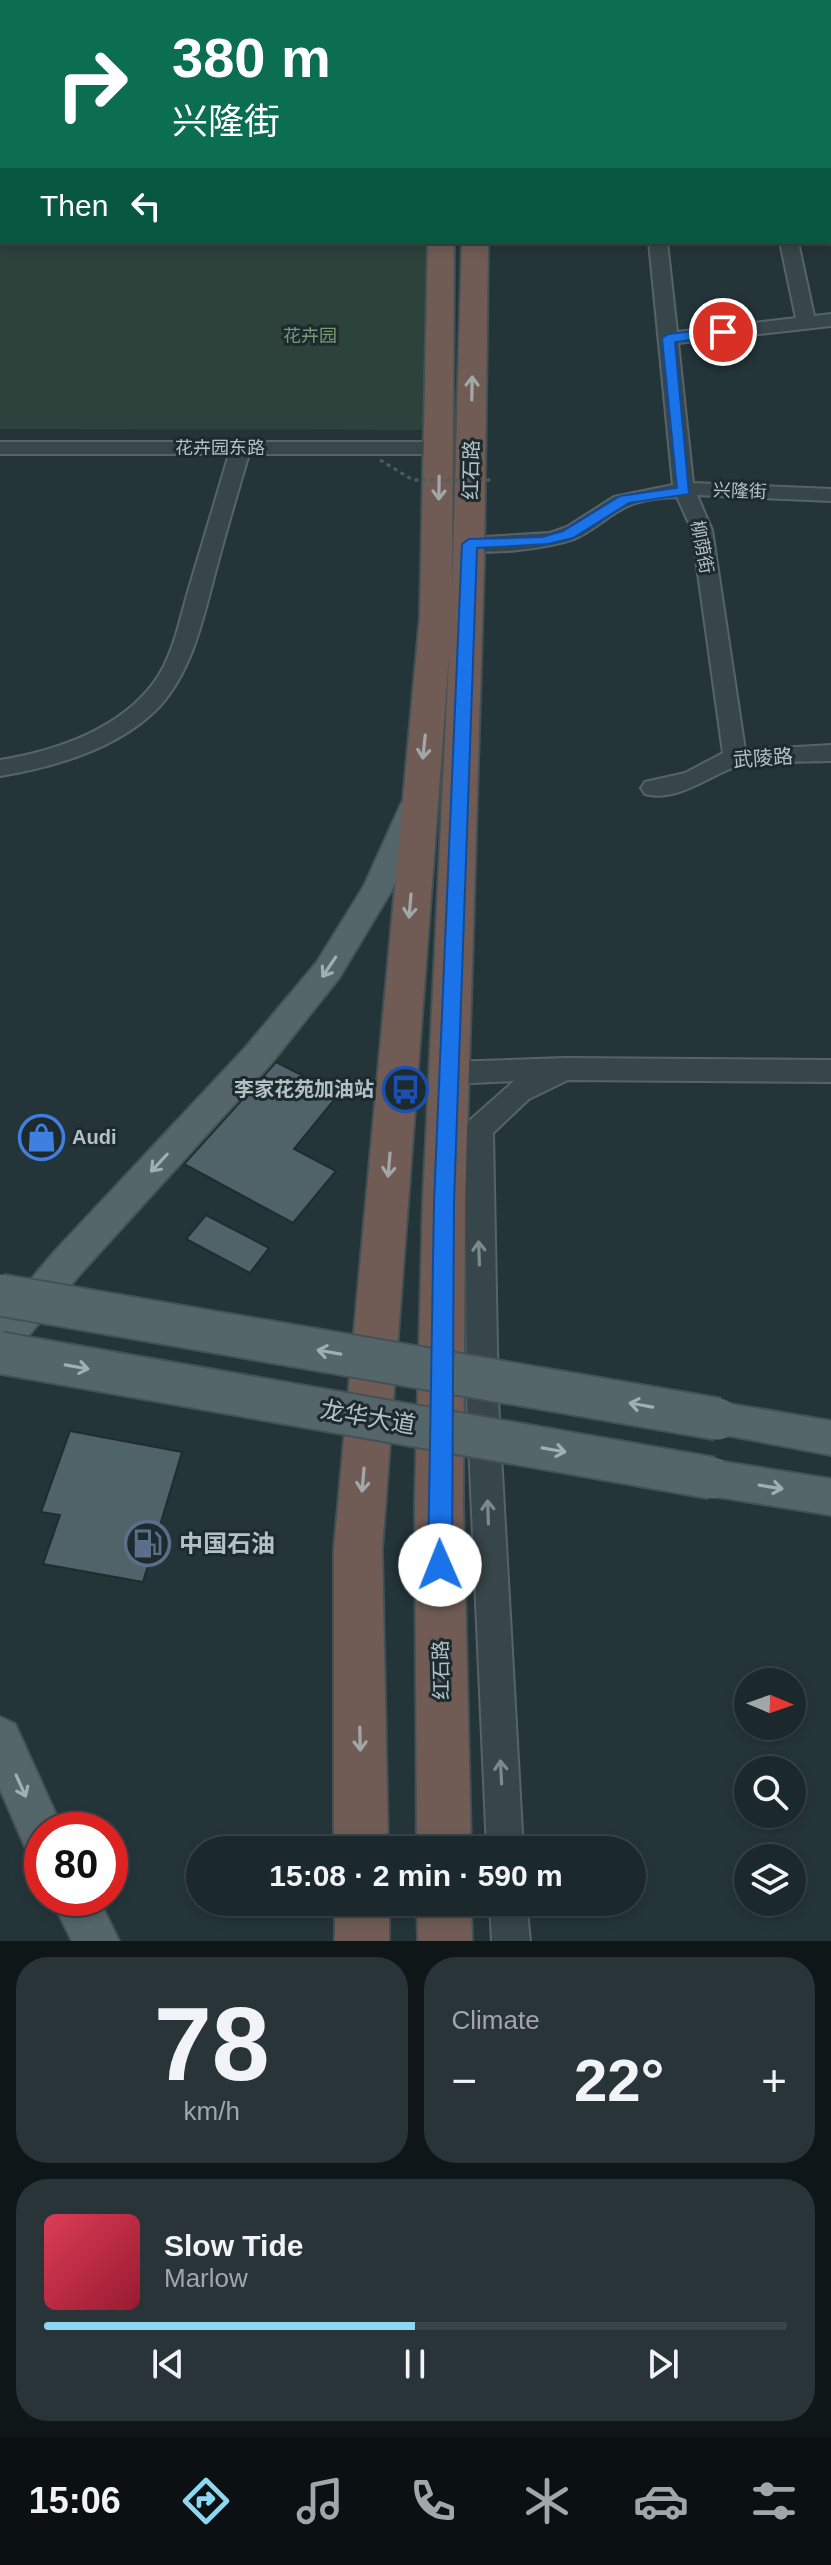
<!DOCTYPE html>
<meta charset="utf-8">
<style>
body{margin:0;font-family:Helvetica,"Noto Sans SC",sans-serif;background:#283438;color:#f1f3f6;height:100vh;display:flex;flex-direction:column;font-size:30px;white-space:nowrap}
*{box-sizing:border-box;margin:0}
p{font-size:26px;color:#a0a6a9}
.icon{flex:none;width:44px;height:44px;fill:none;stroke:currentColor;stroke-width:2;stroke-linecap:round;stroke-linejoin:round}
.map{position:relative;height:1941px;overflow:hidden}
.panel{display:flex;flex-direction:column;gap:16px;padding:16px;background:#0f1618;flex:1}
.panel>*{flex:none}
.banner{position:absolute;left:0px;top:0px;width:832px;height:244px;box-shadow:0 4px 12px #0003,0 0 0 2px #394448;background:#0b6e4f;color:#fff;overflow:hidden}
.needle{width:52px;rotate:92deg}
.tools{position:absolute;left:734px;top:1668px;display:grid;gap:16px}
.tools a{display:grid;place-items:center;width:72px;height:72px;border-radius:50%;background:#1b282c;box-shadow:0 4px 12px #0003,0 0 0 2px #394448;font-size:40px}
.speed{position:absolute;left:24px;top:1812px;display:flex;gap:16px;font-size:40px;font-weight:700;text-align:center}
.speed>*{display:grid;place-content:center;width:104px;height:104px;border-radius:50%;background:#1b282c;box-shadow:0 4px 12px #0003,0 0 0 2px #394448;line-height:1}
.speed .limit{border:12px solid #d22;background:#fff;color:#111}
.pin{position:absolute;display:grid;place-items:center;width:68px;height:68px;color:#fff;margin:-34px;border:4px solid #fff;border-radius:50%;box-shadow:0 2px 8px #0007}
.me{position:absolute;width:88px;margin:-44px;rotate:359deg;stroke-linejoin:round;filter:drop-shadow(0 0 6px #0008)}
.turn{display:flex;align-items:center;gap:28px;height:168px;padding:0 40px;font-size:36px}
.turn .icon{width:104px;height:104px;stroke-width:2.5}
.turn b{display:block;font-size:56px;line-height:68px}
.then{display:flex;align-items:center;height:76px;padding:0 40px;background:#0003;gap:16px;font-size:30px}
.big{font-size:60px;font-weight:700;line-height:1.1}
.panel .widget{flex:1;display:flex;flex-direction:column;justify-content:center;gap:12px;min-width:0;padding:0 28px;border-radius:32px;background:#283438}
.panel .dial{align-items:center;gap:0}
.dial b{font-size:104px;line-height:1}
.song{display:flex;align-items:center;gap:24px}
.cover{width:96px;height:96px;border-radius:12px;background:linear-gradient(135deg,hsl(350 70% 55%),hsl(350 70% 35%))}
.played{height:8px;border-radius:4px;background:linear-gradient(90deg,#8cd7f1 50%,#394448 50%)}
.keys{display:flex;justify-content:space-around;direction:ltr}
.heat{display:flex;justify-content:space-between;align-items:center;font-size:44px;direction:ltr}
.panel .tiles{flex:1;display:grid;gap:16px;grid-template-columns:1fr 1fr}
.widget:last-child{grid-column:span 2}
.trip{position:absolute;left:186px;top:1836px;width:460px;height:80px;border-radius:40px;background:#1b282c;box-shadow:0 4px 12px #0003,0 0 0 2px #394448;font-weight:700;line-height:80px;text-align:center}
.tabs{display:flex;height:128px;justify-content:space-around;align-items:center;background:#0b1012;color:#a0a6a9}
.tabs .icon{width:56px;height:56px}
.tabs .active{color:#8cd7f1}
.tabs b{font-size:36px;color:#f1f3f6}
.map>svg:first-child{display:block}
.green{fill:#2c423a}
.building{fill:#4f6368;stroke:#1f2d31;stroke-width:2}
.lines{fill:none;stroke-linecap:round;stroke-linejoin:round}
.minor-casing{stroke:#566468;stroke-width:4}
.major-casing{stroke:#445256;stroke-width:4}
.highway-casing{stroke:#435155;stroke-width:4}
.minor{fill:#37464a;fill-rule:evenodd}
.major{fill:#55666a;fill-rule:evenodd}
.highway{fill:#705c55;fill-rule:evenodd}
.major-bridge-casing{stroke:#445256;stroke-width:45;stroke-linecap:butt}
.path-bridge{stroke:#4b5e5a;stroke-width:3;stroke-dasharray:4 4;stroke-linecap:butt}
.major-bridge{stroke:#55666a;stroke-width:41}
.oneway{stroke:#a2a8aa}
.oneway2{stroke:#a0afb4}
.oneway3{stroke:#7b8a8e}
.route{fill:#1a73e8;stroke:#114b97;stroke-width:2}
.labels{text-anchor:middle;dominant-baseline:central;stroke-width:6;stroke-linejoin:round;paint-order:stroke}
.far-park-label{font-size:18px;fill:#789b72;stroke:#1d2b2f}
.far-street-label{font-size:18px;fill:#b3c1c6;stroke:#1d2b2f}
.street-label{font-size:20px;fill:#b3c1c6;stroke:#1d2b2f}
.poi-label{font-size:20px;font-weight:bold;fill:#b3c1c6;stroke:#1d2b2f;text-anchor:end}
.near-street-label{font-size:24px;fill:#b3c1c6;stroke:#1d2b2f}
.near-poi-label{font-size:24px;font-weight:bold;fill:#b3c1c6;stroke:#1d2b2f;text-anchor:start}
</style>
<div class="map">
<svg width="831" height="1941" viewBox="0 0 831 1941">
<rect width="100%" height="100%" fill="#24353a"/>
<path class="green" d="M 0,0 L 431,0 L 2,2 L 2,242 L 427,242 L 424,430 L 0,429 Z"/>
<path class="building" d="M 276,1062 L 339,1094 L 294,1149 L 336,1171 L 293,1223 L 184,1164 Z
M 206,1215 L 269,1248 L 250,1273 L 186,1239 Z
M 70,1431 L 182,1452 L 143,1582 L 43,1564 L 60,1515 L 41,1512 Z"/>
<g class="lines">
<defs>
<path id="minor" d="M 830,69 L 831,69 L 831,79 L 830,79 Z
M 830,209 L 831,209 L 831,219 L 830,219 Z
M 649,242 L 667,242 L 677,332 L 796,318 L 780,242 L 798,242 L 814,316 L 831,314 L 831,326 L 678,343 L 693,483 L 831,489 L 831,501 L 697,495 L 712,530 L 745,750 L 831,745 L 831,761 C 808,762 751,760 732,768 C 705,779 675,802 645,794 L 641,788 L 645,782 L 685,773 L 723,753 L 692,530 L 677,497 C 661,498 643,499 628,506 C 609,514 594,531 574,539 C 555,547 472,560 458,544 L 469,538 L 550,533 L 567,527 L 614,497 L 673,485 Z
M 0,442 L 439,442 L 449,448 L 439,454 L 249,454 C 238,491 227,528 217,566 C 204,614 194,668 160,706 C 120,748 55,767 0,776 L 0,760 C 56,751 121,729 155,681 C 172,657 179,624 187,595 C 201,548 215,501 229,454 L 0,454 Z
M 565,1058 L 831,1060 L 831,1082 L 568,1080 L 529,1099 L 493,1133 L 498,1400 L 523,1850 L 487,1850 L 467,1400 L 465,1129 L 469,1121 L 514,1081 L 449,1084 L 439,1080 L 435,1073 L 439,1066 L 449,1062 Z
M 490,1902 L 526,1902 L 530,1941 L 492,1941 Z"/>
<path id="major" d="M 416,794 L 426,797 L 431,804 L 393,888 L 339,978 L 269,1066 L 81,1273 L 13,1354 L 0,1359 L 0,1316 L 55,1251 L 245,1048 L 317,962 L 364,886 L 401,804 L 406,797 Z
M 718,1402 L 831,1421 L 831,1455 L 704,1431 L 699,1419 L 704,1407 Z
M 712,1460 L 831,1479 L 831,1515 L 712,1496 L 698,1491 L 692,1478 L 698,1465 Z
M 0,1717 L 15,1724 L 63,1830 L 42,1830 L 42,1855 L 26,1849 L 0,1789 Z
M 51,1898 L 98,1898 L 119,1941 L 72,1941 Z"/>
<path id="highway" d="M 433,0 L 455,0 L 455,2 L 433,2 Z
M 466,0 L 488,0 L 488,2 L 466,2 Z
M 428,242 L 454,242 L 452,591 L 462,242 L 488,242 L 484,561 L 465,1202 L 463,1502 L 471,1850 L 417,1850 L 415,1502 L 423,1202 L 449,655 L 382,1549 L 388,1850 L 334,1850 L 334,1549 L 420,616 Z
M 335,1902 L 389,1902 L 389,1941 L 335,1941 Z
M 417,1902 L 471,1902 L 472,1941 L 418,1941 Z"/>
</defs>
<use href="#minor" class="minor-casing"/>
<use href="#major" class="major-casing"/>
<use href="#highway" class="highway-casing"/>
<use href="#minor" class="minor"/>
<use href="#major" class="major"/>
<use href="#highway" class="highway"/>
<defs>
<path id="major-bridge" d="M 0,1295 L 718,1419
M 0,1353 L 712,1478"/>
</defs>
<use href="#major-bridge" class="major-bridge-casing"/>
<path class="path-bridge" d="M 380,460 L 413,480 L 492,480"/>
<use href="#major-bridge" class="major-bridge"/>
</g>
<defs><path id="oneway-shaft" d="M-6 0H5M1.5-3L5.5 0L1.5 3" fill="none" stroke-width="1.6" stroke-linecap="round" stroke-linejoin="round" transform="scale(2)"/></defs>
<g class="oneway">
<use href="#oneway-shaft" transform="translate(472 388) rotate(-89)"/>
<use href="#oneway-shaft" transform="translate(439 488) rotate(91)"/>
<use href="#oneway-shaft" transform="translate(424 747) rotate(96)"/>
<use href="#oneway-shaft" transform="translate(410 906) rotate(95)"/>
<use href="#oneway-shaft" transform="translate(389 1165) rotate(95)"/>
<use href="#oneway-shaft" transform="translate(363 1480) rotate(95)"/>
<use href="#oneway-shaft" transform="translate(360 1739) rotate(89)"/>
</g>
<g class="oneway2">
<use href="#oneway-shaft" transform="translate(329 967) rotate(124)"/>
<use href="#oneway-shaft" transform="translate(159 1163) rotate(133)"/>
<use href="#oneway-shaft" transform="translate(329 1352) rotate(-170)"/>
<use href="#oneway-shaft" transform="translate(77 1367) rotate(10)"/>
<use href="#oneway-shaft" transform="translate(641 1405) rotate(-170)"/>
<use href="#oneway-shaft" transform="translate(554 1450) rotate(10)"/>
<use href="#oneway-shaft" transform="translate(771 1487) rotate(9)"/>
<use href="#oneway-shaft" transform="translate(21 1786) rotate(66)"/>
</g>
<g class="oneway3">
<use href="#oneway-shaft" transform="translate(479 1253) rotate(-92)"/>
<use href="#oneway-shaft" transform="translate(488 1512) rotate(-92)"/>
<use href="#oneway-shaft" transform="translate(501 1772) rotate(-93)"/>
</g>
<path class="route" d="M 723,328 L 730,332 L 728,335 L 675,342 L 689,494 L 629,503 L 573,538 L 548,544 L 477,548 L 454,1202 L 452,1565 L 448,1573 L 440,1576 L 432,1573 L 428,1565 L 434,1202 L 462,544 L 469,539 L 542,537 L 563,531 L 620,496 L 677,488 L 662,338 L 669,334 Z"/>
<defs>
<symbol id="bus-ring" viewBox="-11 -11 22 22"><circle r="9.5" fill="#1d2b2f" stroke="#1a4fb4" stroke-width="1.5"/><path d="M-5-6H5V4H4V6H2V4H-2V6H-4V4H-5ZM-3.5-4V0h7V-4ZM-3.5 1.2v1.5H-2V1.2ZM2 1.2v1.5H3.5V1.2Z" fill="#1a4fb4"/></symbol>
<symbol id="shop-ring" viewBox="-11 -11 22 22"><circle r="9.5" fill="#1d2b2f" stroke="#3f7fe0" stroke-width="1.5"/><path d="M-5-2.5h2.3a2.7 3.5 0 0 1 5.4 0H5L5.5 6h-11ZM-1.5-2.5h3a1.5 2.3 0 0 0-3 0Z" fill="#3f7fe0"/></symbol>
<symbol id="fuel-ring" viewBox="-11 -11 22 22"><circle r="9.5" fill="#1d2b2f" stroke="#5c6f8a" stroke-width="1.5"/><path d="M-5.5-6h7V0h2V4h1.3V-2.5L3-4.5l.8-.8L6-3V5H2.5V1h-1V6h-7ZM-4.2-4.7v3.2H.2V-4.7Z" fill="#5c6f8a"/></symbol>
</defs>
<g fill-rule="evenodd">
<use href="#bus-ring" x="380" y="1064" width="51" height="51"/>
<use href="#shop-ring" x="16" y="1112" width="51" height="51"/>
<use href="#fuel-ring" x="122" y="1518" width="51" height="51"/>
</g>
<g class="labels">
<g class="far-park-label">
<text x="310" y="336">花卉园</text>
</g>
<g class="far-street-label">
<text x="220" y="448">花卉园东路</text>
<text transform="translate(740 491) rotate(2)">兴隆街</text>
<text transform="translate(702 547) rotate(79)">柳荫街</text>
</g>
<g class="street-label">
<text transform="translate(471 470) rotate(-89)">红石路</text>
<text transform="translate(763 758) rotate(-4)">武陵路</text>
<text transform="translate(441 1670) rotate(-91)">红石路</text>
</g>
<g class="poi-label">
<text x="374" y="1089">李家花苑加油站</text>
<text x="72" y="1137" text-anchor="start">Audi</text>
</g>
<g class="near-street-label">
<text transform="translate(368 1417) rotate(10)">龙华大道</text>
</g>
<g class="near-poi-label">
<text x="179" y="1543">中国石油</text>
</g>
</g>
</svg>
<div class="tools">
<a><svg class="needle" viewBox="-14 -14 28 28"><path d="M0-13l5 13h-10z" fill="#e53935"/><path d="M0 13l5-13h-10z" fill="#a0a6a9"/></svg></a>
<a><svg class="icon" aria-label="search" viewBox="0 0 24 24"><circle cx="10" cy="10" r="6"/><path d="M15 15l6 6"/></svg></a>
<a><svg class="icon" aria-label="layers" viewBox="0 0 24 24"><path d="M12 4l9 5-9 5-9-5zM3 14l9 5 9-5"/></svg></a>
</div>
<div class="speed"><div class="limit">80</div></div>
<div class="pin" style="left:723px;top:332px;background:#d93025"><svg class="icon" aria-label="arrive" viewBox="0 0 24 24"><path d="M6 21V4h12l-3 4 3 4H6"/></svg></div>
<svg class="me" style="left:440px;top:1565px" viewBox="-20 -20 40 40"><circle r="19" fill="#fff"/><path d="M0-13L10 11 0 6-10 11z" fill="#1a73e8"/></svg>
<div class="trip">15:08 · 2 min · 590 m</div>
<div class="banner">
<div class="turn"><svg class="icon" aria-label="right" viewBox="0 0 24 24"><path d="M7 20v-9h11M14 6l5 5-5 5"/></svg><div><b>380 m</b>兴隆街</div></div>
<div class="then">Then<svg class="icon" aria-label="left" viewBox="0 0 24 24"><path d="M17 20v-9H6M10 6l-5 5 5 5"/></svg></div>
</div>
</div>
<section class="panel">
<div class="tiles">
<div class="widget dial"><b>78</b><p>km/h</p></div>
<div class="widget"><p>Climate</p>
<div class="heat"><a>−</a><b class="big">22°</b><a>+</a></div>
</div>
<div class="widget">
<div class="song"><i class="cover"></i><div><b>Slow Tide</b><p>Marlow</p></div></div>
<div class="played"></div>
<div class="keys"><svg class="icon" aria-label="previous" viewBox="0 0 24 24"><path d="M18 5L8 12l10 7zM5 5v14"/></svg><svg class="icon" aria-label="pause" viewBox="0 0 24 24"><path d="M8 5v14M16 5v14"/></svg><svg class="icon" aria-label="next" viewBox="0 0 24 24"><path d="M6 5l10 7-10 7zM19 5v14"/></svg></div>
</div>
</div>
</section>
<nav class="tabs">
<b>15:06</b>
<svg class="icon active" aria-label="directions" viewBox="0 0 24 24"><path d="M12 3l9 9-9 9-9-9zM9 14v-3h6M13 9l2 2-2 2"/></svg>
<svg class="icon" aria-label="music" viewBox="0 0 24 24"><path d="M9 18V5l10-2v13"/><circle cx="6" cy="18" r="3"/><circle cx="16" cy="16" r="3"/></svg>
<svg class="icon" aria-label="phone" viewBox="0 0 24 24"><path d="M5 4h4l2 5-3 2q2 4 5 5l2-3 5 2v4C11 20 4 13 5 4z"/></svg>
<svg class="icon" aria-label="climate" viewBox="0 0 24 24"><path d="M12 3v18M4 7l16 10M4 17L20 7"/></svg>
<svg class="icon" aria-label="car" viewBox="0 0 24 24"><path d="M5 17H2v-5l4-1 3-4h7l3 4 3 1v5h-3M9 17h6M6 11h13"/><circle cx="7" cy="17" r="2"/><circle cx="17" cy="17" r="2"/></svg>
<svg class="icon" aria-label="filters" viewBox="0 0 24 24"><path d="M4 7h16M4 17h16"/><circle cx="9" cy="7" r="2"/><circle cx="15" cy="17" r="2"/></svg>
</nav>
